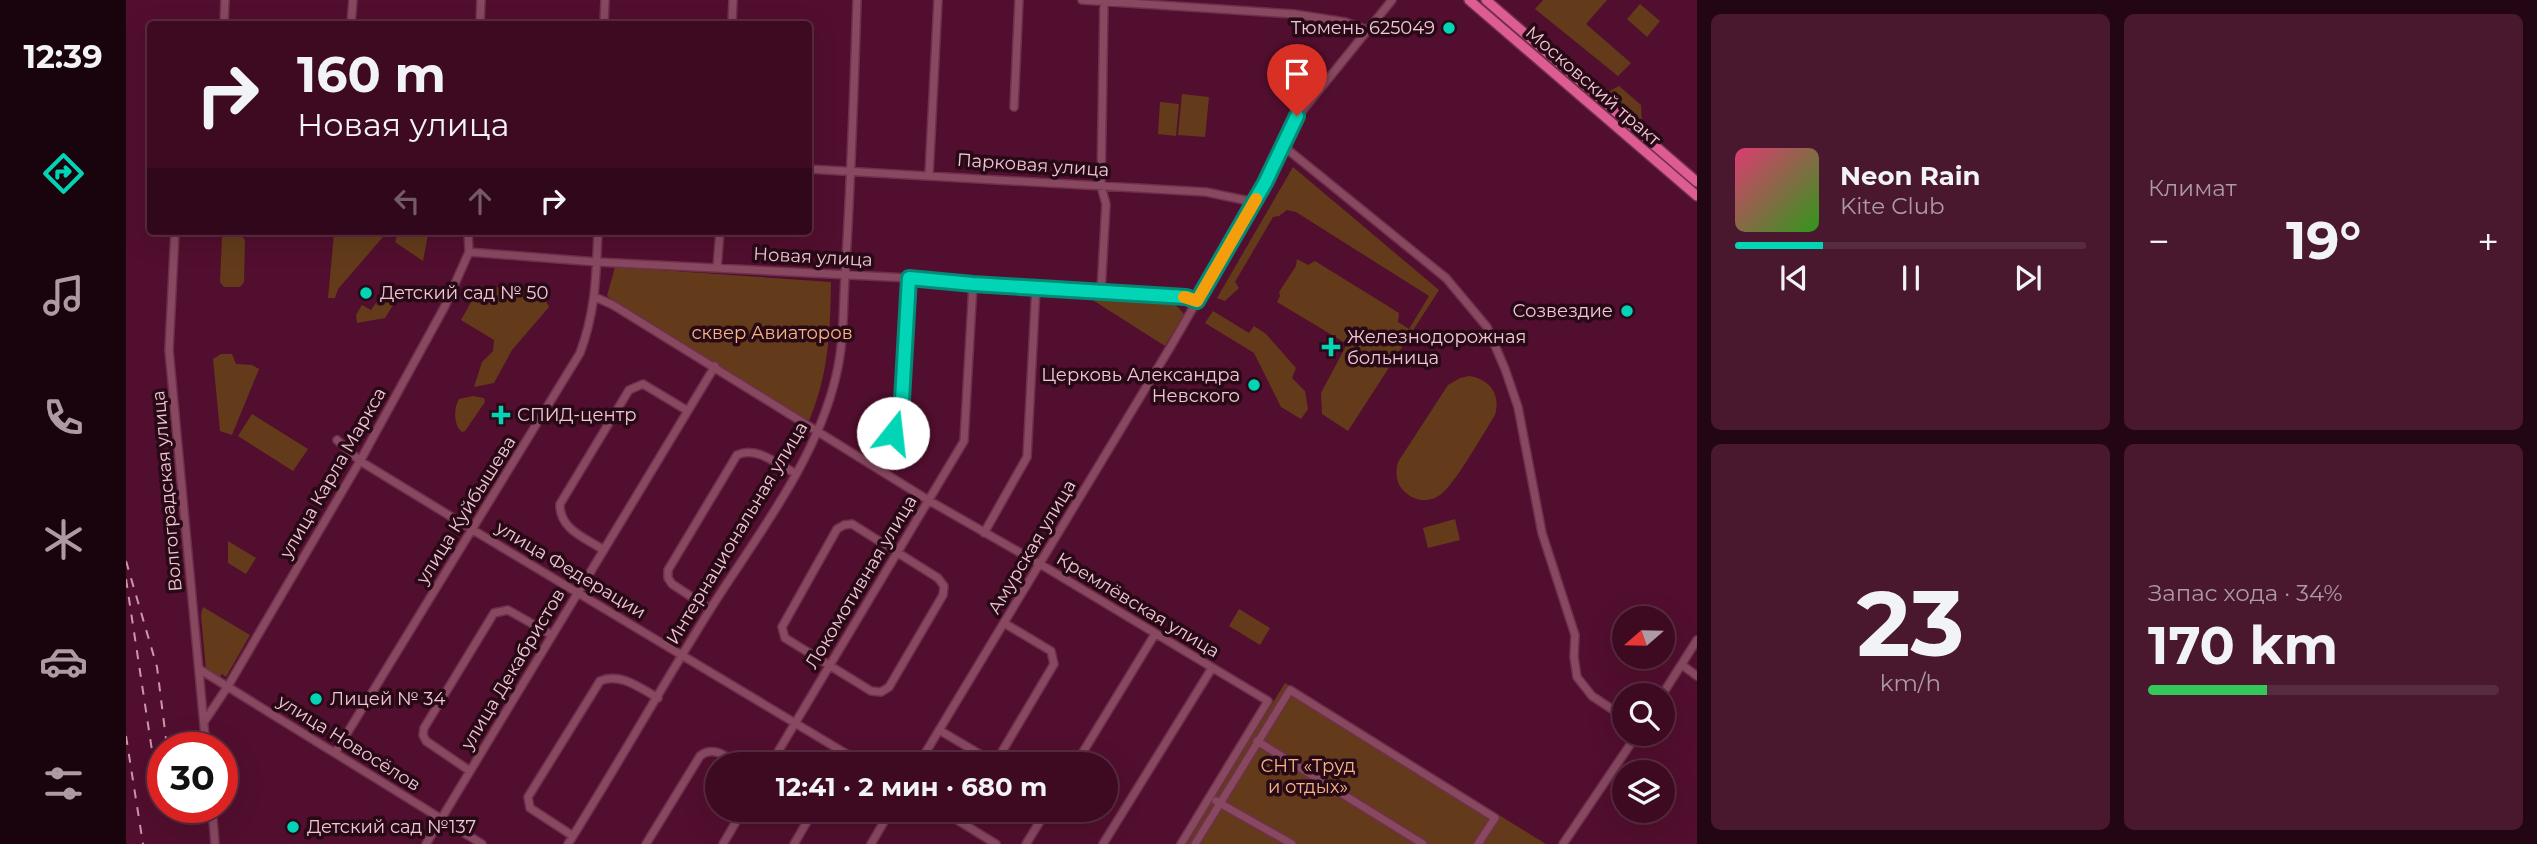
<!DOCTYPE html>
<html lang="ru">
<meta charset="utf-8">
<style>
body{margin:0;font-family:Montserrat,sans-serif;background:#49182f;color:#f1f3f6;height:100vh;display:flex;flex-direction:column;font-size:26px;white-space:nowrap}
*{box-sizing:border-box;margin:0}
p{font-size:23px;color:#ad9aa5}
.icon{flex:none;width:38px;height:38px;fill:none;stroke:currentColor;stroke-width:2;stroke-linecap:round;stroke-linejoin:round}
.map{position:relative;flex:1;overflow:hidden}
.sheet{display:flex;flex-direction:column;gap:14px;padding:14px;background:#220613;width:840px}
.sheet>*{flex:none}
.banner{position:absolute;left:21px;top:21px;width:665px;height:214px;border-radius:7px;box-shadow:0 7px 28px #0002,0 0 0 2px #572b40;background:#3e0a22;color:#f1f3f6;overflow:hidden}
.needle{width:46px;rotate:250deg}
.buttons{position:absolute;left:1486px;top:606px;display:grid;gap:14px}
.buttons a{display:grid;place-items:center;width:63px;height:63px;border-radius:50%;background:#3e0a22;box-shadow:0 7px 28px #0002,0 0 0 2px #572b40;font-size:35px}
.speed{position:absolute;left:21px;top:732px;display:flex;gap:14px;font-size:35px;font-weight:700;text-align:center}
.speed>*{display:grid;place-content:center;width:91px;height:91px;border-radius:50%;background:#3e0a22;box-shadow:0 7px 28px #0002,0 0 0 2px #572b40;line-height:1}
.speed .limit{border:10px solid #d22;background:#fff;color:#111}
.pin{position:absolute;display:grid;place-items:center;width:60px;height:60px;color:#fff;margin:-72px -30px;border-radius:50% 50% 50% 0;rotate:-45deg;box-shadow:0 0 7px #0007}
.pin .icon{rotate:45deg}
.me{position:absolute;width:77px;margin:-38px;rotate:16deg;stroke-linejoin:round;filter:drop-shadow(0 0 5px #0008)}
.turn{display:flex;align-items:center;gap:24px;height:147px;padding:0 35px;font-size:32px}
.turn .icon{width:91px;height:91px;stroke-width:2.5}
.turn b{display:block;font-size:49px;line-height:60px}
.lanes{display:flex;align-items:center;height:66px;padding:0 35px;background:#0003;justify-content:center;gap:35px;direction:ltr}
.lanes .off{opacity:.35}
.big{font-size:52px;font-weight:700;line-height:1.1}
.sheet .widget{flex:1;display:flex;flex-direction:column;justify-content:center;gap:10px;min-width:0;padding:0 24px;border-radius:10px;background:#49182f}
.sheet .dial{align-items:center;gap:0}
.dial b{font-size:91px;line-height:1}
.song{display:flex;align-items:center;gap:21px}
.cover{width:84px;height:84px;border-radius:10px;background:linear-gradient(135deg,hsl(340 70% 55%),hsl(110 70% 35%))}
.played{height:7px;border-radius:4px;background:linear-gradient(90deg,#02d5b6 25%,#572b40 25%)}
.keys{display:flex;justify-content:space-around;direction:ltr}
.heat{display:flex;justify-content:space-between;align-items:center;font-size:38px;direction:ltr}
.charge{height:10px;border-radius:5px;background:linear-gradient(90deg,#34c759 34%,#572b40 0)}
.sheet .tiles{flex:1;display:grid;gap:14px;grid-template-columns:repeat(2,1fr)}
.trip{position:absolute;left:579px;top:752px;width:413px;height:70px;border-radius:35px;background:#3e0a22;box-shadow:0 7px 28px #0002,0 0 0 2px #572b40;font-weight:700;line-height:70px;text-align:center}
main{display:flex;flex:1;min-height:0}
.dock{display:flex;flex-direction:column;width:126px;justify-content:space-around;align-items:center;background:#19040e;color:#ad9aa5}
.dock .icon{width:49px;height:49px}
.dock .on{color:#02d5b6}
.dock b{font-size:32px;color:#f1f3f6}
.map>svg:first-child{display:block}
.green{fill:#633b1a}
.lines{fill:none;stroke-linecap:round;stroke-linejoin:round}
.minor-casing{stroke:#6f2f4c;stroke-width:10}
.major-casing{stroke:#6f2f4c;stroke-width:12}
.minor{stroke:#874860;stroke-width:7}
.major{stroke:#dd5c91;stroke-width:9}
.rail{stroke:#c998ab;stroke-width:2;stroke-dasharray:9 9;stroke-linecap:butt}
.route-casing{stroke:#018a76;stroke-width:18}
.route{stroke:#02d5b6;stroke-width:12}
.slow{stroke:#f59e0b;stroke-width:12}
.poi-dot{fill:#02d5b6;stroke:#270a16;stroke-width:2.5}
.labels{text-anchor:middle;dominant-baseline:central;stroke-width:7;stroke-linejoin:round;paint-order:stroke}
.poi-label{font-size:18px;fill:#f2c7d5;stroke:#270a16;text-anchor:start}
.street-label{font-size:18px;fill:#f2c7d5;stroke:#270a16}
.park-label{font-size:18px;fill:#f8b584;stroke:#270a16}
</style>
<main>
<nav class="dock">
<b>12:39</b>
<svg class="icon on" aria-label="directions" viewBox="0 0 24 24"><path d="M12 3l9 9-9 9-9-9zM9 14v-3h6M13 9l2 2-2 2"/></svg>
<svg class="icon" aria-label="music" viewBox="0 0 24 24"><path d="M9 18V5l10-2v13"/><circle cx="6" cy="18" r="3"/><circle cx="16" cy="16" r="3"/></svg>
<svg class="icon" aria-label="phone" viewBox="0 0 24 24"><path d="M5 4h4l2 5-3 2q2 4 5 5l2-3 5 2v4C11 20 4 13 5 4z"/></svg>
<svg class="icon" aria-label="climate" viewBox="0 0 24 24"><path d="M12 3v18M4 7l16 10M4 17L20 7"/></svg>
<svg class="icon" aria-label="car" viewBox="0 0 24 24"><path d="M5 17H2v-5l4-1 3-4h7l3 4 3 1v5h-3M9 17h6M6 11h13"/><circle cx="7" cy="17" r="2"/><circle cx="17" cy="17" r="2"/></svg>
<svg class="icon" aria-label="filters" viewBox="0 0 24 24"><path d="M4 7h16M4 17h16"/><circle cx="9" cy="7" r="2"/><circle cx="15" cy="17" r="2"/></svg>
</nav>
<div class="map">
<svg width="1571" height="844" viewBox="0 0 1571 844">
<rect width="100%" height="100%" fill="#520e2e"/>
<path class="green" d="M 1417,0 L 1481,0 L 1460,24 L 1505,63 L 1492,76 L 1409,9 Z
M 1514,4 L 1534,21 L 1521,37 L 1501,19 Z
M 1493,86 L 1515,105 L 1516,126 L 1483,98 L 1482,92 Z
M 1056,94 L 1083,97 L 1079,137 L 1052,135 Z
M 1034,102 L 1053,104 L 1050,136 L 1032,134 Z
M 1167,167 L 1313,290 L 1222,431 L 1196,414 L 1195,393 L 1221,344 L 1151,302 L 1154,296 L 1153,292 L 1170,266 L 1171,259 L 1182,265 L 1189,261 L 1273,313 L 1272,322 L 1283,329 L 1303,296 L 1170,212 L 1161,210 L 1153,216 L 1147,217 L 1109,282 L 1113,288 L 1099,301 L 1091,298 Z
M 272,233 L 302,235 L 297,261 L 269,242 Z
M 101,234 L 114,234 L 119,240 L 118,282 L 114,287 L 98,287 L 94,282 L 96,238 Z
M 208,234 L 257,237 L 212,289 L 209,298 L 202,298 Z
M 489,267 L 705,282 C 704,333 703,373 683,421 L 481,296 Z
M 354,286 L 415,291 L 423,307 L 386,350 L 368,383 L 348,387 L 356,362 L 367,351 L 368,340 L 335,320 Z
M 257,293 L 269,302 L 259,318 L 231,323 L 230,315 L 236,305 L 245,310 Z
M 964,293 L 1046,301 L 1058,314 L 1039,346 L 965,299 Z
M 1087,311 L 1123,333 L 1128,326 L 1140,334 L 1170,368 L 1166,378 L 1179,391 L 1182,409 L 1175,419 L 1155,407 L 1128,353 L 1079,323 Z
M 95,354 L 106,354 L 110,364 L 126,365 L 133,369 L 106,435 L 94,431 L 87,359 Z
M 1343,376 C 1364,379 1375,395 1369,415 C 1358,432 1328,486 1314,495 C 1303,503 1288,501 1279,492 C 1270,484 1269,473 1272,462 L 1322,385 L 1334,378 Z
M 347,396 L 358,398 L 359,402 L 339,431 L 336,432 C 328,426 327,409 333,399 Z
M 126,414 L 182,449 L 167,471 L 112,436 Z
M 1329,519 L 1334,540 L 1302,548 L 1297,528 Z
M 102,541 L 130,558 L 120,574 L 102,563 Z
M 77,607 L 124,635 L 100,677 L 96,674 L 93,678 L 80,670 L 75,615 Z
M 1113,609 L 1144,628 L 1134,645 L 1103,626 Z
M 1159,683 L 1420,844 L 1059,844 Z"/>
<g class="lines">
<defs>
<path id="minor" d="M 956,0 L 1168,14 L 1219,22 L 1241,30
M 98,24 L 99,0
M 225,24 L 227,0
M 354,24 L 355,0
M 478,24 L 479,0
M 606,24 L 607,0
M 888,107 L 893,0
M 1156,145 L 1320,278 L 1361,327 L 1379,369 L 1392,407 L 1416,533 L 1449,635 L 1448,657 L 1451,677 L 1466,696 L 1498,717
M 682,169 L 1080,192 L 1128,202
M 803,175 L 812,0
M 49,231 L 43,350 L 80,747
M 343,252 L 471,262 L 783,278 L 847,284 L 1060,297 L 1071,301
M 591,268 L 594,231
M 975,291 L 980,204 L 975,186 L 978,0
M 469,297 L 487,305 L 802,500 L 914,564 L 1142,701 L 1055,844
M 211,440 L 234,461 L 347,530 L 739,765
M 750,467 L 775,417 L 783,278
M 726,524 L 812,578 L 818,586 L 817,595 L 763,687 L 755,692 L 745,691 L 659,638 L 656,627 L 711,529 L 718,525 Z
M 858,533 L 901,457 L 910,287
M 478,550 C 459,538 433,529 434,504 L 503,390 L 517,384 L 562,411
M 584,609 L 546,584 L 542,578 L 542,570 L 611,455 C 631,446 651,464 669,473
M 1556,665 L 1571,676
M 73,669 L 356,844
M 1536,695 L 1571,640
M 78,722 L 102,686 L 234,461 L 319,306 L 343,252 L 342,231
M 813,730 L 862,759 L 869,759 L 874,755 L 928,664 L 925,651 L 878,623
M 1131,741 L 1297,844
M 209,753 L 454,353 C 470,310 470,276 472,231
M 644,765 L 838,441 L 847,284
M 792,765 L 1045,346 L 1139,183 L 1164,126 L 1266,0
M 949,765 L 1029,634
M 344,771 L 300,741 L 297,735 L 298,728 L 368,613 L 382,610 L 426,635
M 1090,801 L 1166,844
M 86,807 L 89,844
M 815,810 L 870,844
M 447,836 L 404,808 L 402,797 L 474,681 C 494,672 514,688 532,698
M 300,844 L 589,366
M 442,844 C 491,766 536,686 585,608 C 630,537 691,459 710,376 C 718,344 717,309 719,276 C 725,184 728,92 731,0
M 520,844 L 574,756 C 588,745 600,757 614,765
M 597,844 L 617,810
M 668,844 L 682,820 L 681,810
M 745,844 L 765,810
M 900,844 L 921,810
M 977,844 L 1086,668
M 1069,844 L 1164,690 L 1369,818 L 1352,844
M 1437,844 L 1512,733"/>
<path id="major" d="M 1343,0 L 1571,196
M 1360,0 L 1571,182"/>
</defs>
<use href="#minor" class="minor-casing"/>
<use href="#major" class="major-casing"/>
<use href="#minor" class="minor"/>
<use href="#major" class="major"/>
<path class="rail" d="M 0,561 L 31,667 L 41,747
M 0,579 L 30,777
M 0,736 L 17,844"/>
</g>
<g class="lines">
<defs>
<path id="route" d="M 767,433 L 775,417 L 783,278 L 847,284 L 1060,297 L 1071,301 L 1139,183 L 1171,116"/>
</defs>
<use href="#route" class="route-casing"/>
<use href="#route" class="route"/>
<path class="slow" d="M 1058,297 L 1071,301 L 1130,199"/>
</g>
<g class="poi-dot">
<circle cx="1323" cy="28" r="7"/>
<circle cx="240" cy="293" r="7"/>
<circle cx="1501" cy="311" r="7"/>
<path d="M1201.5 336.5h7v7h7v7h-7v7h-7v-7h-7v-7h7z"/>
<circle cx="1128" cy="385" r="7"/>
<path d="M371.5 404.5h7v7h7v7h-7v7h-7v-7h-7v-7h7z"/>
<circle cx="190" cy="699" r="7"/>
<circle cx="167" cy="827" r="7"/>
</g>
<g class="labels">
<g class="poi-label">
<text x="1309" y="28" text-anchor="end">Тюмень 625049</text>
<text x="254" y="293">Детский сад № 50</text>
<text x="1487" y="311" text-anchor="end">Созвездие</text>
<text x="1221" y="337">Железнодорожная<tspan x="1221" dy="21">больница</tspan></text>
<text x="1114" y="375" text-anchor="end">Церковь Александра<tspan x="1114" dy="21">Невского</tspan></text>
<text x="391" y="415">СПИД-центр</text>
<text x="204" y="699">Лицей № 34</text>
<text x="181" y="827">Детский сад №137</text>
</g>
<g class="street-label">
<text transform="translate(1467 86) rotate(41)">Московский тракт</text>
<text transform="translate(907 165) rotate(4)">Парковая улица</text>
<text transform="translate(687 257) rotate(3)">Новая улица</text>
<text transform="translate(207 473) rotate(-60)">улица Карла Маркса</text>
<text transform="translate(41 491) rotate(-95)">Волгоградская улица</text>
<text transform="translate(340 510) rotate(-58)">улица Куйбышева</text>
<text transform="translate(611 533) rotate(-59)">Интернациональная улица</text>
<text transform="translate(906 547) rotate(-59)">Амурская улица</text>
<text transform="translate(445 570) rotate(31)">улица Федерации</text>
<text transform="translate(735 582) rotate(-59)">Локомотивная улица</text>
<text transform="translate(1012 605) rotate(31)">Кремлёвская улица</text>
<text transform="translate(387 669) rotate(-59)">улица Декабристов</text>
<text transform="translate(223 743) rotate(32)">улица Новосёлов</text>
</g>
<g class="park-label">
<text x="646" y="333">сквер Авиаторов</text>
<text x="1182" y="766">СНТ «Труд<tspan x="1182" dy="21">и отдых»</tspan></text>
</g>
</g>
</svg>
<div class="buttons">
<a><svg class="needle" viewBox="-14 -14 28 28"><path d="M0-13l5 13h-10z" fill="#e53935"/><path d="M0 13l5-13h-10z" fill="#ad9aa5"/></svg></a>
<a><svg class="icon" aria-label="search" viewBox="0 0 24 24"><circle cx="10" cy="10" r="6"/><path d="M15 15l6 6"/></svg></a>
<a><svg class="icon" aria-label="layers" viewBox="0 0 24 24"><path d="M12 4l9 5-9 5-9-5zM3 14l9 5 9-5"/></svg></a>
</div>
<div class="speed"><div class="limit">30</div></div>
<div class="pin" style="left:1171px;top:116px;background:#d93025"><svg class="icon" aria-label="arrive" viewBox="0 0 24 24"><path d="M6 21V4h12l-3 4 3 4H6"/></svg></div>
<svg class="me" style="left:767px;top:433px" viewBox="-20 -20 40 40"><circle r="19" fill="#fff"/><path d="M0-13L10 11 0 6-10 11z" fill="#02d5b6"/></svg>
<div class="trip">12:41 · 2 мин · 680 m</div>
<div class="banner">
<div class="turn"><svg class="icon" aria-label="right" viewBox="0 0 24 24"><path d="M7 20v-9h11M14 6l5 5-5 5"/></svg><div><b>160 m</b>Новая улица</div></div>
<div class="lanes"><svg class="icon off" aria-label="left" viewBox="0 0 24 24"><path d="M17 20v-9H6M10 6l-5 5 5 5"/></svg><svg class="icon off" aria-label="ahead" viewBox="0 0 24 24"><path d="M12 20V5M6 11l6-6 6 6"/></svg><svg class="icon" aria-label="right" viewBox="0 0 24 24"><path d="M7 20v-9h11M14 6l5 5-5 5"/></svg></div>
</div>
</div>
<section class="sheet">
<div class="tiles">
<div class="widget">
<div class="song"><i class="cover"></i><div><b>Neon Rain</b><p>Kite Club</p></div></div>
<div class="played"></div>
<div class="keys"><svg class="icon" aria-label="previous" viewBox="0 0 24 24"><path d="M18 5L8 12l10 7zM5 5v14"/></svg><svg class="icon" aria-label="pause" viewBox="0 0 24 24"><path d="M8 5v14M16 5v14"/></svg><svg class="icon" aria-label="next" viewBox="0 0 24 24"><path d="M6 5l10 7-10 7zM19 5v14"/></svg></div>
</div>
<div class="widget"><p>Климат</p>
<div class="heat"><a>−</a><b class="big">19°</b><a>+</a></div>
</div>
<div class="widget dial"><b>23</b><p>km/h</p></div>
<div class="widget"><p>Запас хода · 34%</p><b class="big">170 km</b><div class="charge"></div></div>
</div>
</section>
</main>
